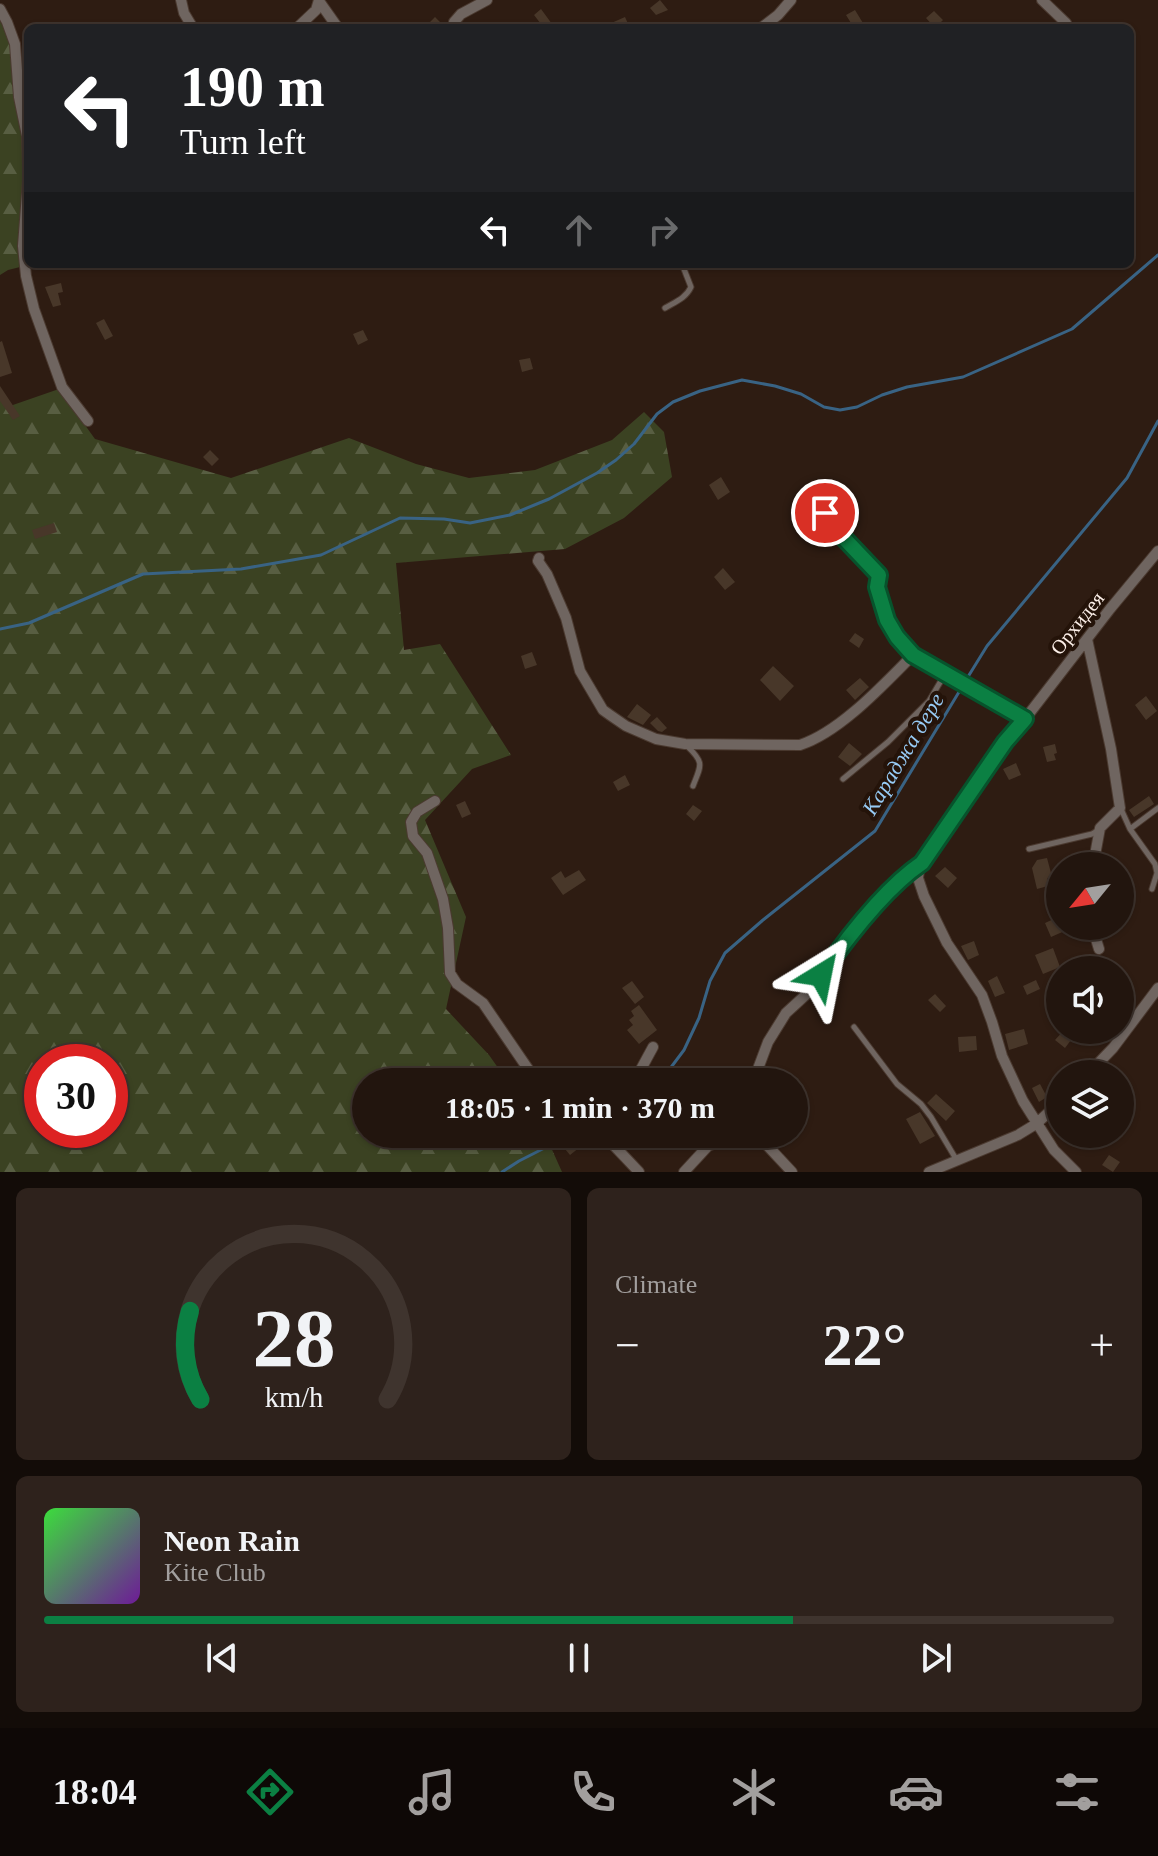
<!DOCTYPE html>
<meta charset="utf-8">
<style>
body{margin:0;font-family:Georgia,serif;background:#2e221c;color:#f1f3f6;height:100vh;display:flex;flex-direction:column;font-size:30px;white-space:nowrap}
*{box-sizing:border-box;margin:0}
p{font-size:26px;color:#a29f9e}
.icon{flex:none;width:44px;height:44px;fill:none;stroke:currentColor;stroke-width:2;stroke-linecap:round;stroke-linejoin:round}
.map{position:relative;height:1172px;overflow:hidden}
.sheet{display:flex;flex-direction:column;gap:16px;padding:16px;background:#130c08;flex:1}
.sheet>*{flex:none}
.banner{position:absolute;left:24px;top:24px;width:1110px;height:244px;border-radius:12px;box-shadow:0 2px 6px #0004,0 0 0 2px #3f342e;background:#202124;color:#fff;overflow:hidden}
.needle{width:52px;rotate:240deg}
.controls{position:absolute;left:1046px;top:852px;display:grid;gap:16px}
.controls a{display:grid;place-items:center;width:88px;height:88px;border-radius:50%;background:#22150e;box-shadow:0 2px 6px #0004,0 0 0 2px #3f342e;font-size:40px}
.speed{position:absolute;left:24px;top:1044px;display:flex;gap:16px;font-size:40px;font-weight:700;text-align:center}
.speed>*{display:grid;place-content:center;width:104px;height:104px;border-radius:50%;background:#22150e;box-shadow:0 2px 6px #0004,0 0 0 2px #3f342e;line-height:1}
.speed .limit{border:12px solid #d22;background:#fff;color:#111}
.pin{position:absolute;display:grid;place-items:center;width:68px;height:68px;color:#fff;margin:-34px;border:4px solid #fff;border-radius:50%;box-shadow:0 2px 8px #0007}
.me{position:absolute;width:88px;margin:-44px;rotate:35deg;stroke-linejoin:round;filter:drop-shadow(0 0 6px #0008)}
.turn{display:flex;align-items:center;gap:28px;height:168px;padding:0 24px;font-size:36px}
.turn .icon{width:104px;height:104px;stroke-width:2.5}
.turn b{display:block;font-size:56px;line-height:68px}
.lanes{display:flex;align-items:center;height:76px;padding:0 24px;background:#0003;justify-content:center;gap:40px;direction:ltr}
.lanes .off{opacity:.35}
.big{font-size:60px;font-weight:700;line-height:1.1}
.sheet .tile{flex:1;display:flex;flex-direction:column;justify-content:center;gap:12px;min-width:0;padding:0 28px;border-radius:12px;background:#2e221c}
.sheet .dial{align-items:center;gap:0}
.dial svg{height:208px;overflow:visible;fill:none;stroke:#3f342e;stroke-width:7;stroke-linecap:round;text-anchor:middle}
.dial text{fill:#f1f3f6;stroke:none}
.song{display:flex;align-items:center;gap:24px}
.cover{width:96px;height:96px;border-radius:12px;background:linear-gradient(135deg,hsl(120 70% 55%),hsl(280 70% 35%))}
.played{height:8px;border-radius:4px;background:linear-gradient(90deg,#0b8043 70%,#3f342e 70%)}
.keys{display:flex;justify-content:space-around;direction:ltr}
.heat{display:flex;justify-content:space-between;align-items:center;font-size:44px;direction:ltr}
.sheet .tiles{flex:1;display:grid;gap:16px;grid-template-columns:1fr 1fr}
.tile:last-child{grid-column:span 2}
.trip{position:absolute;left:352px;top:1068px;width:456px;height:80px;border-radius:40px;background:#22150e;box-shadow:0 2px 6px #0004,0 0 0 2px #3f342e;font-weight:700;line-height:80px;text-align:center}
.tab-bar{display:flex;height:128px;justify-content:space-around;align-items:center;background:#0e0806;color:#a29f9e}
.tab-bar .icon{width:56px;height:56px}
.tab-bar .active{color:#0b8043}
.tab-bar b{font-size:36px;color:#f1f3f6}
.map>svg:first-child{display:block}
.forest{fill:url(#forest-firs);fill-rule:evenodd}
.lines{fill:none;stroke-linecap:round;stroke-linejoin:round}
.stream{stroke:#396384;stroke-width:3}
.building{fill:#483729}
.lane-casing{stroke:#4b3a30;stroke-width:7}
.street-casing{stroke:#4b3a30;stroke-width:12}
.lane{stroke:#6f6560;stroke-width:5}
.street{stroke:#6f6560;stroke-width:10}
.route-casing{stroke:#07532c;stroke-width:20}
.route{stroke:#0b8043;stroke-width:14}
.labels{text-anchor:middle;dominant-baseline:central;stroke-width:8;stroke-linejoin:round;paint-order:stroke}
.street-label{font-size:20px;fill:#fcefe8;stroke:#241309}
.water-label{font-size:22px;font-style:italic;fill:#97cbf5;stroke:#241309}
</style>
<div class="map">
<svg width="1158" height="1172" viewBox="0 0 1158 1172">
<defs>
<pattern id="forest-firs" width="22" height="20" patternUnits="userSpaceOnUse" patternTransform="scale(2)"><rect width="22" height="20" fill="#3b4222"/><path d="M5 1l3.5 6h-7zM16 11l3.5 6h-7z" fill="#585e42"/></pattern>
</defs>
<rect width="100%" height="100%" fill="#2e1c12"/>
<path class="forest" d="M 0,21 L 12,43 L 28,119 L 28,214 L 20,267 L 8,270 L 0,275 Z
M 59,389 L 95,439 L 231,478 L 349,438 L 416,464 L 469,478 L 535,470 L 612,440 L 644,412 L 664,432 L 672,477 L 624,518 L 565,549 L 396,563 L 404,650 L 440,644 L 511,755 L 472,769 L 425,820 L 466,917 L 446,1009 L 489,1055 L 508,1082 L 366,1082 L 366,1134 L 545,1134 L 562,1172 L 0,1172 L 0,397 L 10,406 ZM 42,1062 L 110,1062 L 110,1130 L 42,1130 Z"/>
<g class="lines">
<path class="stream" d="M 0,629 L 29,623 L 143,574 L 241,569 L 321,555 L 400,518 L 444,519 L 470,523 L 510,515 L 549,499 L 597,473 L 616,460 L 634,444 L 657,414 L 673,402 L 700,391 L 742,380 L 775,386 L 801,394 L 824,407 L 840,410 L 857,407 L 882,395 L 907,387 L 963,377 L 1072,329 L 1158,255
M 966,680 L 987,646 L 1127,478 L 1158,421
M 660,1082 L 684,1050 L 699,1018 L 710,981 L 725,953 L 763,920 L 875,831 L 962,687
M 502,1172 L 519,1161 L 572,1134"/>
</g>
<path class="building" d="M 660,0 L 668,10 L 656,15 L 650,8 Z
M 541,9 L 552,24 L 546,28 L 544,28 L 534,15 Z
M 855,10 L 866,28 L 854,28 L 846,15 Z
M 934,11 L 943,20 L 935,28 L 926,18 Z
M 435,17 L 446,28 L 424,28 Z
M 625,17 L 630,28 L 600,28 Z
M 61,283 L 63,292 L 58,293 L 61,305 L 53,307 L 45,287 Z
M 104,319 L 113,336 L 105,340 L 96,323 Z
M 363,330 L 368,340 L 358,345 L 353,334 Z
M 2,341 L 12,373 L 0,377 L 0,342 Z
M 530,358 L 533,369 L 522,372 L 519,360 Z
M 0,386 L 20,416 L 13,420 L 0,401 Z
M 210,450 L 219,459 L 212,466 L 203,457 Z
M 721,477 L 730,492 L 718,500 L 709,485 Z
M 54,523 L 57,532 L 35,539 L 32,530 Z
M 723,568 L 735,582 L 725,590 L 714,577 Z
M 855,633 L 864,639 L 859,648 L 849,641 Z
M 532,652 L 537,665 L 525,669 L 521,656 Z
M 773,666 L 794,686 L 780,701 L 760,680 Z
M 860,678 L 869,687 L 855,700 L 846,690 Z
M 1146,696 L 1157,711 L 1146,720 L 1135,705 Z
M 637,704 L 651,715 L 643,725 L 627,717 Z
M 657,717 L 667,728 L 662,732 L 658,731 L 650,723 Z
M 849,743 L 862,754 L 850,766 L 838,757 Z
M 1055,744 L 1057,753 L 1054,754 L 1056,760 L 1047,762 L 1043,747 Z
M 1016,763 L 1021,775 L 1009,780 L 1003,769 Z
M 625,775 L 630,785 L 618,791 L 613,782 Z
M 1149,796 L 1154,804 L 1134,817 L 1129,810 Z
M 465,801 L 471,814 L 462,818 L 456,805 Z
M 693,805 L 702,811 L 694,821 L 686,814 Z
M 1047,858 L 1051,873 L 1047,879 L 1048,886 L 1037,889 L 1032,868 L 1037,860 Z
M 945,867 L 957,878 L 948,888 L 935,876 Z
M 579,870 L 586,880 L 563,895 L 551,878 L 561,871 L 565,878 Z
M 1060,916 L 1060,926 L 1076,926 L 1051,937 L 1045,923 Z
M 974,941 L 979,955 L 968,960 L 961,946 Z
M 1053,948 L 1060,967 L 1043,974 L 1035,955 Z
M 997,976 L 1005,993 L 995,997 L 988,981 Z
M 1036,980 L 1040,989 L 1027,995 L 1023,986 Z
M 632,981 L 644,997 L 635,1004 L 622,988 Z
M 935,994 L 946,1006 L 940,1012 L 928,1000 Z
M 639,1005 L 657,1030 L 639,1044 L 627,1030 L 633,1025 L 629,1020 L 634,1016 L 631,1011 Z
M 1024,1029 L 1028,1044 L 1009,1050 L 1005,1034 Z
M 1064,1030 L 1074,1036 L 1065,1048 L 1055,1040 Z
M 976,1036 L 977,1050 L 959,1052 L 958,1037 Z
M 1040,1084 L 1047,1097 L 1039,1102 L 1032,1088 Z
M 936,1094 L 955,1111 L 946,1121 L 927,1103 Z
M 920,1112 L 935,1136 L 920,1144 L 906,1119 Z
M 1065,1134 L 1090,1134 L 1075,1146 Z
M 578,1137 L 584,1144 L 570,1155 L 565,1149 Z
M 1109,1155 L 1120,1162 L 1113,1172 L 1102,1165 Z"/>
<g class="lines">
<defs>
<path id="lane" d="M 665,308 C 675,302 686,298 691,287 L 682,264
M 687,746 C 705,763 701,765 693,786
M 843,779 L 888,742 L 929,701 L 945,674
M 1121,809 L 1130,829 L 1155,864 L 1157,873 L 1152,889
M 1130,829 L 1158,808
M 1029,849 L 1092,834 L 1100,829
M 854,1027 L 897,1084 L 921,1104 L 931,1117 L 956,1159"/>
<path id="street" d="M 181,0 L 184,13 L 193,28
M 1042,0 L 1066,23 L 1068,28
M 319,1 L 338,28
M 0,9 L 7,22 L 15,44 L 19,97 L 27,136 L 28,167
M 297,28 L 316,10 L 319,0
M 455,28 L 454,22 L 461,14 L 487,0
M 761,28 L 778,15 L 791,0
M 28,180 L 23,246 L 26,276 L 34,309 L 62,387 L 88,421
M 825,513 L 841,535 L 879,575 L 877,587 L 887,620 L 897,637 L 913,655 L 1025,719
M 539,558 L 538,561 L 547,574 L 566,618 L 580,671 L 603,710 L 610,715 L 626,726 L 656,739 L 685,744 L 800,745 C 840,732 883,685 913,655
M 1087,639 L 1111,749 L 1120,808 L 1100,828 L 1093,866
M 435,801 L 417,812 L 411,822 L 413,836 L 427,853 L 443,899 L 448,928 L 450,973 L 457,984 L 483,1003 L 537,1082
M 1092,926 L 1099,949
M 1088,1074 L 1113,1048 L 1158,988
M 634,1082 L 653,1047
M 753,1082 L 768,1042 L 786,1013 L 810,991 L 850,935 L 907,873 L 922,863
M 603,1134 L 639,1172
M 684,1172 L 708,1146 L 729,1138 L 749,1137 L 764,1142 L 792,1172
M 929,1172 L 1018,1135 L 1036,1124 L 1060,1102
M 1076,1172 L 1054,1150 L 1023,1101 L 1002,1056 L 992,1022 L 982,995 L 947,943 L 924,896 L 918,878 L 919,870 L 926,856 L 1005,742 L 1025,719 L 1110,609 L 1158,551"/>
</defs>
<use href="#lane" class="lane-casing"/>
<use href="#street" class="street-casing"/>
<use href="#lane" class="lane"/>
<use href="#street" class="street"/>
</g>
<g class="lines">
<defs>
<path id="route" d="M 821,975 C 847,938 885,888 922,863 L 1005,742 L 1025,719 L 913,655 L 897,637 L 887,620 L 877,587 L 879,575 L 841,535 L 825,513"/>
</defs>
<use href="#route" class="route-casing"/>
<use href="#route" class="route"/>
</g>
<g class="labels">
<g class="street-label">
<text transform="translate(1077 623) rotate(-52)">Орхидея</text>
</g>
<g class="water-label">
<text transform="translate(903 754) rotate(-59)">Караджа дере</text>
</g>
</g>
</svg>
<div class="controls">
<a><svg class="needle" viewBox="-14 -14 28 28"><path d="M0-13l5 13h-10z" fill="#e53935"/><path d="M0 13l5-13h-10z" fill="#a29f9e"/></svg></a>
<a><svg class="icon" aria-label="sound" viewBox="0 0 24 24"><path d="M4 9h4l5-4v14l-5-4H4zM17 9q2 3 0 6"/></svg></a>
<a><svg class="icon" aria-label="layers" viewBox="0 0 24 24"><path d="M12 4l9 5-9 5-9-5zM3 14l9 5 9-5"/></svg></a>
</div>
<div class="speed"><div class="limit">30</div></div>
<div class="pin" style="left:825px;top:513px;background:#d93025"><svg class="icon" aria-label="arrive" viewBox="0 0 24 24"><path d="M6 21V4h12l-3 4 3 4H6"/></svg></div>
<svg class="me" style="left:821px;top:975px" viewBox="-20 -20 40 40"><path d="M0-17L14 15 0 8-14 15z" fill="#0b8043" stroke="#fff" stroke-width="4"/></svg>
<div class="trip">18:05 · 1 min · 370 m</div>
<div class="banner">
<div class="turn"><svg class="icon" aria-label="left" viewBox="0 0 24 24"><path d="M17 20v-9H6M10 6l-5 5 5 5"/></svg><div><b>190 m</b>Turn left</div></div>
<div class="lanes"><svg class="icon" aria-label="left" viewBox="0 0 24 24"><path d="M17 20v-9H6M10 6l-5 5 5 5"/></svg><svg class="icon off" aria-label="ahead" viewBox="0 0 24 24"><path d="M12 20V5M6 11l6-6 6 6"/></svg><svg class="icon off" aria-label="right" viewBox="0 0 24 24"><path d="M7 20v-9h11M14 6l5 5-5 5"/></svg></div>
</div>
</div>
<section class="sheet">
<div class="tiles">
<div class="tile dial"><svg viewBox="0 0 100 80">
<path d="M14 69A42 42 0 1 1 86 69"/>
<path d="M14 69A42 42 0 0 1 10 35" stroke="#0b8043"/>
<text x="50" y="56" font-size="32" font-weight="700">28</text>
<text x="50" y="72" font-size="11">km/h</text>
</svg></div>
<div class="tile"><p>Climate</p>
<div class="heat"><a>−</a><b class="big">22°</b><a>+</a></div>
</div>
<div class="tile">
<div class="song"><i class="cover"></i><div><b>Neon Rain</b><p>Kite Club</p></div></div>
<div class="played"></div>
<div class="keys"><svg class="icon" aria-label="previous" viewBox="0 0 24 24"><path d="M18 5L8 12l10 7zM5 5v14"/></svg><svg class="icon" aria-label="pause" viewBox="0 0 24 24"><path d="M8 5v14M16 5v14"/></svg><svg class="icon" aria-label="next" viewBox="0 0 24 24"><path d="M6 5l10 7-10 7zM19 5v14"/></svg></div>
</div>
</div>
</section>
<nav class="tab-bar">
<b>18:04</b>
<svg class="icon active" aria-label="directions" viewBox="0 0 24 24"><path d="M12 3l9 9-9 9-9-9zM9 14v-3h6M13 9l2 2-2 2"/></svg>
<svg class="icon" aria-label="music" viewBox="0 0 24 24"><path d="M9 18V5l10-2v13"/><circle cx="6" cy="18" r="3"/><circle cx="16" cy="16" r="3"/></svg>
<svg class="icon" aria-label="phone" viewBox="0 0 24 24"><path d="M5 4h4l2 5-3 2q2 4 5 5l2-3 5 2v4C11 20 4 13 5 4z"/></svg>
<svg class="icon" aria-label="climate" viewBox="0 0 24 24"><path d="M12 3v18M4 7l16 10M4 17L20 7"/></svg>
<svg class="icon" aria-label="car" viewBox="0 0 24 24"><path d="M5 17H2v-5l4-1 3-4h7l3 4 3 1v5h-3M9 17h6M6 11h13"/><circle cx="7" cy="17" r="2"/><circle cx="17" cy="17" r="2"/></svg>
<svg class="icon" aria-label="filters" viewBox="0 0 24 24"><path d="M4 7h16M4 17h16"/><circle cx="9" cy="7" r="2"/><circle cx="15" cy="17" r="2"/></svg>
</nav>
